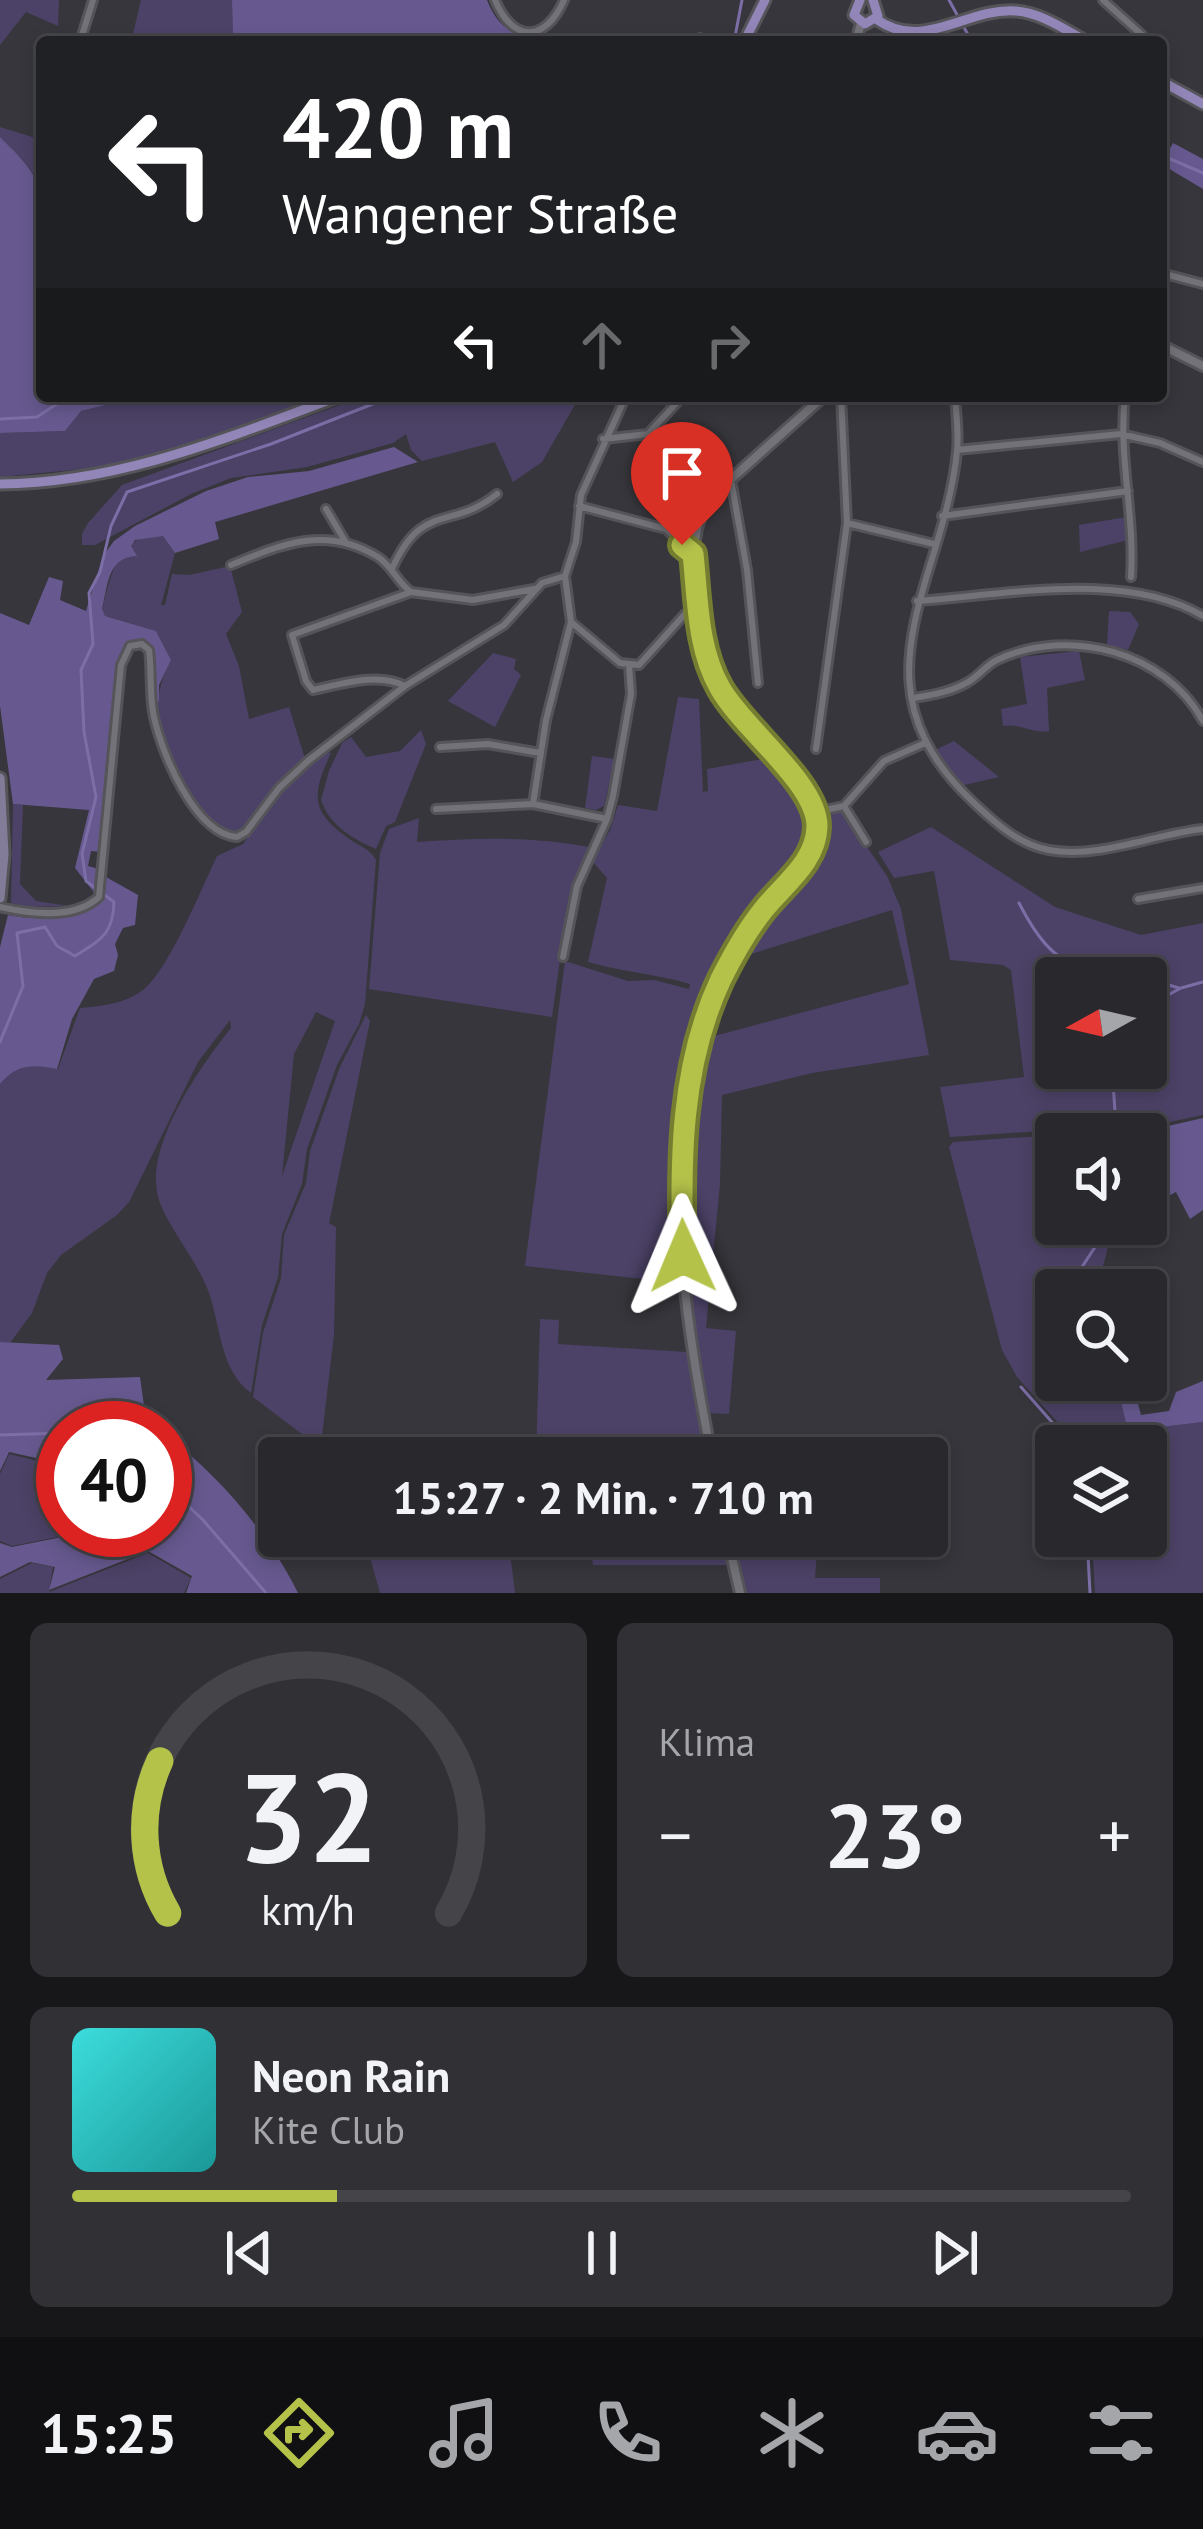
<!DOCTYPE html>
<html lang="de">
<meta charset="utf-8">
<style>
body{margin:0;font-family:"PT Sans",sans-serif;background:#313035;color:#f1f3f6;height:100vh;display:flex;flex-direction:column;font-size:45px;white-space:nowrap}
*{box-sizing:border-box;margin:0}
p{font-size:39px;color:#a5a6aa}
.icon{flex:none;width:66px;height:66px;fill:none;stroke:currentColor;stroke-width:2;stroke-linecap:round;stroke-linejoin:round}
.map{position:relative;height:1593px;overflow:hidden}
.details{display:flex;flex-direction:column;gap:30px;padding:30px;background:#171619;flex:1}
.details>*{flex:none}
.top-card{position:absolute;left:36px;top:36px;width:1131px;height:366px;border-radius:12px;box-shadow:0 6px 18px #0003,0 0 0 3px #454449;background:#202124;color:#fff;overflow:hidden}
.needle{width:78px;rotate:262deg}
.tools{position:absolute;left:1035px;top:957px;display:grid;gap:24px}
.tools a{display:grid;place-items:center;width:132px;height:132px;border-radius:12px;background:#29282d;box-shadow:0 6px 18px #0003,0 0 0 3px #454449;font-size:60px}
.speed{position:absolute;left:36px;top:1401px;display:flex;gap:24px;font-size:60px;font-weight:700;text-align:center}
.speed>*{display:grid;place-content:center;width:156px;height:156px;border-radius:50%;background:#29282d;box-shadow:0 6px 18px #0003,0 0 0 3px #454449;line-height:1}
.speed .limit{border:18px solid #d22;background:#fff;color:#111}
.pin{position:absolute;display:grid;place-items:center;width:102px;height:102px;color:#fff;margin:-123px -51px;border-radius:50% 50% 50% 0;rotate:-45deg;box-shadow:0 0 12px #0007}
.pin .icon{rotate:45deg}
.me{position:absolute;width:132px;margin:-66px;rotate:359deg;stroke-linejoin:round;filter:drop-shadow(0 0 9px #0008)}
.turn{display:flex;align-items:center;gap:42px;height:252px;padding:0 48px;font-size:54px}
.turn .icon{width:156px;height:156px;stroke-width:2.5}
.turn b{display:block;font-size:84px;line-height:102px}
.lanes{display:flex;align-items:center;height:114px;padding:0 48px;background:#0003;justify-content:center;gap:60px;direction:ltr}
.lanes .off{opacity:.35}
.big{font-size:90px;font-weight:700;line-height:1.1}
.details .card{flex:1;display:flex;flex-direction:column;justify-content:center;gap:18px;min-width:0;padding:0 42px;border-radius:18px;background:#313035}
.details .dial{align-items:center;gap:0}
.dial svg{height:312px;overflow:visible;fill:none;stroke:#454449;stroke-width:7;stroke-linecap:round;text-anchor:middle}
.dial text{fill:#f1f3f6;stroke:none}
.song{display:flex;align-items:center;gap:36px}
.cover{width:144px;height:144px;border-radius:18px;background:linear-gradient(135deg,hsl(180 70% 55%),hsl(180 70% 35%))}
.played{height:12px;border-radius:6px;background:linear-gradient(90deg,#b4c24a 25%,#454449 25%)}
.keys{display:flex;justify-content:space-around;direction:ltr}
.heat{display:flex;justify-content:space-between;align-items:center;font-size:66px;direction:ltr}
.details .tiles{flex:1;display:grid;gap:30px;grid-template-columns:1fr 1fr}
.card:last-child{grid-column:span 2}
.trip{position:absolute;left:258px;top:1437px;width:690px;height:120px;border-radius:12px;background:#29282d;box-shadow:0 6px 18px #0003,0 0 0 3px #454449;font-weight:700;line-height:120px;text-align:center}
.tab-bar{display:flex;height:192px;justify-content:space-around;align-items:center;background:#101012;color:#a5a6aa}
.tab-bar .icon{width:84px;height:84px}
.tab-bar .current{color:#b4c24a}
.tab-bar b{font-size:54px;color:#f1f3f6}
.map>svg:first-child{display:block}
.green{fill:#4c4267;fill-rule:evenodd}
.forest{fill:#67598f}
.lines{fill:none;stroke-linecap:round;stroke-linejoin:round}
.stream{stroke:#7c6ea6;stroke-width:3}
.minor-casing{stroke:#555459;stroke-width:12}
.tertiary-casing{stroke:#555459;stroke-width:14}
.secondary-casing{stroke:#555459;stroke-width:15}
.primary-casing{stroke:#555459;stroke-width:15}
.minor{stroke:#737278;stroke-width:6}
.tertiary{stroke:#737278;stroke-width:8}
.secondary{stroke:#837c98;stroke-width:9}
.primary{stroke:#9285b7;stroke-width:9}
.route-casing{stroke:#757e30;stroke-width:30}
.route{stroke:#b4c24a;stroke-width:21}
</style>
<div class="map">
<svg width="1203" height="1593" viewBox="0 0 1203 1593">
<rect width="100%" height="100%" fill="#37363c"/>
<path class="green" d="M 0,0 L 59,0 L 58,26 L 26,12 L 0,45 Z
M 141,0 L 232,0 L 233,42 L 131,42 Z
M 0,127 L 42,140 L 42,240 L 37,239 C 47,185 38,173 0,137 Z
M 143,396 L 324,396 L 208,439 L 124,465 L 0,477 L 0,433 L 65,431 L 81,411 Z
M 364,396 L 580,396 L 542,462 L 513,482 L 495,442 L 422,461 L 411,450 L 406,434 L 393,443 L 307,467 L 231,478 L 191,494 L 95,545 L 82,545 L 82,534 L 88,523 L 122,485 Z
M 1127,517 L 1128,540 L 1080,552 L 1079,525 Z
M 146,536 L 163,536 L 175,553 L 161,605 L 165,605 L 172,574 L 189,575 L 230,566 L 242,612 L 226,634 L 239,666 L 249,719 L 289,707 L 305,759 L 239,832 C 201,837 160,747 158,714 C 157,693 162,678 171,660 L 156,631 L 105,616 L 102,610 C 109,582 115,546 146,536 Z
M 1109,611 L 1130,612 L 1139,624 L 1128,650 L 1107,645 Z
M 1079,651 L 1085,680 L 1047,688 L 1049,731 C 1030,734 1021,723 1003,726 L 1001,709 L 1027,704 L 1020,657 Z
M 493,653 L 516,659 L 514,669 L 521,675 L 495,727 L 448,701 Z
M 678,697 L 699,699 L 703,792 L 708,791 L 707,769 L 768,758 C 785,775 807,793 809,818 C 813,863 767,895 745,929 C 714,975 700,1023 688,1076 C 684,1094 678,1102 682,1121 L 679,1283 L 525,1266 L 565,961 L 628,981 L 654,980 L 689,989 L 690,984 C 656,974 623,972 588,962 L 607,878 L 592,861 L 610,830 L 618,805 L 657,811 Z
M 421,730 L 426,744 L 395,822 L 386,826 L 376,849 C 353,839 329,825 321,800 L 329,771 L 342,743 L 351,737 L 366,757 L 400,751 Z
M 954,741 L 999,777 L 964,785 L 947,770 L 935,750 Z
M 325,752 L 331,753 C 311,796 310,813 354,842 C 364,848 370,850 376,860 L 365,1004 L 359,1024 L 337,1065 L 307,1149 L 302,1184 L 282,1234 L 278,1277 L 262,1325 L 251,1393 C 220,1370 221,1328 209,1293 C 197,1260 173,1235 160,1203 C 140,1151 200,1067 231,1028 L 230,1020 L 198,1062 L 129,1202 L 117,1215 L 61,1255 L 47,1273 L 32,1313 L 10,1343 L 0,1342 L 0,1084 C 16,1063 34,1064 58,1069 L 80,1008 C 103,1006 124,1004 143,990 C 169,970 202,887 217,856 L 243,844 L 281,789 ZM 316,1012 L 335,1021 L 282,1176 L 294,1054 Z
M 592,756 L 615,759 L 604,806 L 596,810 L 585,808 Z
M 13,804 L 23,805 L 20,884 L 36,901 L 68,906 L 28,907 L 11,903 Z
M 842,811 L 887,876 L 901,909 L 929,1055 L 812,1073 L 722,1095 L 720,1184 L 706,1328 L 736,1331 L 729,1414 L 706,1413 C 684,1289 674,1162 703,1039 L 909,984 L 892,910 L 735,959 L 753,930 L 818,852 L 824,817 Z
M 419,818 L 417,842 C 476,838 531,836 589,847 L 569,896 L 552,1017 L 369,989 L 380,853 L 389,829 Z
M 931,827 L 1055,907 L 1141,935 L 1203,923 L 1203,1115 L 1165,1123 L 950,1137 L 940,1087 L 1024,1077 L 1011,970 L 1003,965 L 950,960 L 934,871 L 894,878 L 878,852 ZM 1146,978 L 1146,1068 L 1056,1068 L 1056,978 Z
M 366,1015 L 370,1021 L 329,1223 L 336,1227 L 334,1335 L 321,1444 L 315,1444 L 253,1397 L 263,1333 L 281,1278 L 284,1235 L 306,1183 L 310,1151 L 340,1067 Z
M 1056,1135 L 1056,1224 L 1114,1224 L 1102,1270 L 1102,1290 L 1056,1290 L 1056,1380 L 1116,1380 L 1129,1431 L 1203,1422 L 1203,1593 L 1095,1593 L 1092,1536 L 1146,1536 L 1146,1446 L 1079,1446 L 1017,1377 L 1002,1350 L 949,1147 L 953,1142 Z
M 540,1319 L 559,1320 L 558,1344 L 687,1352 L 708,1458 L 567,1458 L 565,1454 L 536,1458 Z
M 9,1454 L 63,1467 L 63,1530 L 93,1530 L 12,1546 L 0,1541 L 0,1474 Z
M 364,1536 L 508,1536 L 515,1593 L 380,1593 Z
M 588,1536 L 724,1536 L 729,1565 L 593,1565 Z
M 732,1536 L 818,1536 L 815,1578 L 880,1578 L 880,1593 L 744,1593 Z
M 148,1553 L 191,1578 L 184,1593 L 0,1593 L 0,1579 L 32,1563 L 53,1567 L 49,1592 Z"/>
<path class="forest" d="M 232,0 L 487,0 C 501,37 526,38 562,42 L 233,42 Z
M 0,137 C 37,173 47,185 37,238 L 42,240 L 42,396 L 143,396 L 81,411 L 65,431 L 0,433 Z
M 1173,143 L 1203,159 L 1203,189 L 1161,164 Z
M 394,447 L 418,462 L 215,522 L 219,539 L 175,553 L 163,536 L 135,540 L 131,546 L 137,556 C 107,557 108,586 102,609 L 105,616 L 156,631 L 171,660 L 159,685 L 159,702 L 154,701 L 152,657 L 138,642 L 124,650 L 120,665 L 103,852 L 91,851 L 88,866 L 102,870 L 97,896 L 75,868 L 89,810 L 13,804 L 0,706 L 0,613 L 29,625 L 49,577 L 63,581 L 60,600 L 86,611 L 103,556 L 114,541 L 135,526 L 206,491 L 248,477 L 309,471 Z
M 106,877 L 138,895 L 135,925 L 123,928 L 115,944 L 118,955 L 114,971 L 94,979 L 72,1019 L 57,1069 C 33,1064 16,1064 0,1084 L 0,947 L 8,915 L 27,918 L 83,911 L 101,898 Z
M 1203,1118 L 1203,1210 L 1190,1219 L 1176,1192 L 1146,1208 L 1146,1146 L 1168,1126 Z
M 0,1342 L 59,1345 L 63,1359 L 46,1380 L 140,1377 L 144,1406 L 158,1428 L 63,1428 L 63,1464 L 9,1452 L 0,1471 Z
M 1116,1380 L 1132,1380 L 1141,1415 L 1169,1411 L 1176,1392 L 1203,1381 L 1203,1422 L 1128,1431 Z
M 165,1434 C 219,1476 268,1532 298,1593 L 186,1593 L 192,1576 L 148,1551 L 49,1590 L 55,1567 L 30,1562 L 0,1577 L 0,1543 L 12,1547 L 97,1530 L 165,1530 Z"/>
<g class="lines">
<path class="stream" d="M 949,0 L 972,42
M 734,42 L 742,0
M 1161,155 L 1203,173
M 0,419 L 37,417 L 69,396
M 1019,903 C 1034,932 1052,961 1086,969 C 1106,973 1125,971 1145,978
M 1148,979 L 1179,988
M 1146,1007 L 1181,988 L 1203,982
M 0,1042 L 23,986 L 17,933 L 45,927 L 57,946 L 75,956 C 102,939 113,934 114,902 L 86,881 L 82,854 L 96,797 L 84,732 L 81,670 L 93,644 L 89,593 L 100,572 L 111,526 L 127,492 L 271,444 L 393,396
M 1112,1068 L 1116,1126
M 1117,1133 L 1117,1134
M 1067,1290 L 1110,1224
M 1040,1365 L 1056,1362
M 1021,1387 L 1073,1446
M 0,1435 L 63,1433
M 165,1484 L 203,1520 L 266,1593
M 1087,1536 L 1090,1593"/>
<defs>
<path id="minor" d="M 495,0 C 513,43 545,43 564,0
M 1103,0 L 1142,35
M 80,42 L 93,0
M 699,42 L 700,38
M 1161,273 L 1203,284
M 626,396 L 581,495 L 576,542 L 565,576 L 571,622 L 620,663 L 639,665 L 685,614 L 698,611
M 955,396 C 956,414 959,433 957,451 C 944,583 847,683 973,802 C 994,822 1019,845 1049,850 C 1099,859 1154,834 1203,829
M 1125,396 C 1118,457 1135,515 1131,577
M 603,439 L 648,434 L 683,396
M 957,450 L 1121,434 L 1160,443 L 1203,462
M 731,480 L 747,570 L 758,683
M 579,506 L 666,529 L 693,554
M 326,509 L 345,541
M 942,516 L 1128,491
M 847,523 L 934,544
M 231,565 C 282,544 326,525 378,557 C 393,567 397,582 411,592
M 392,569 C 422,501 451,531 497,494
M 917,601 C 1006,595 1124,570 1203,616
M 405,686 C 378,672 342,684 313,690 L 306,681 L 292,635 L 411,592 L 473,600 L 534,589
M 914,698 C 932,695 951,692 968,682 C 979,676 986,665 997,660 C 1069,626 1166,652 1203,721
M 440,747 L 488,744 L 540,753
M 816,749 L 847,523 L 841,396
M 533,804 L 546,720 L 571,622
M 844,806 L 866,842
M 436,809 L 533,804 L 607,819
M 816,812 L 844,806 L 884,761 L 925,743
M 1138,899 L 1203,888
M 0,907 C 31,914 74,920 99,897 L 121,665 L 130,646 L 142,644 L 149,650 C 152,672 149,695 154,717 C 162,754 195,834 237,837 L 246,832 L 279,788 L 309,760 L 405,686 L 504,625 L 542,583 L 565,576
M 563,957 L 577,886 L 607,819 L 613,796 L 631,694 L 629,665"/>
<path id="tertiary" d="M 856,42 L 861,23
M 1161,345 L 1203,366
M 712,1458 C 683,1315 656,1138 713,998 C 726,968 742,937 762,911 C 784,882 819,861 817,820 C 814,783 743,727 721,690 C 702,658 700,620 696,584 C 693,551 692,526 711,497 L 824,396
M 727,1536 L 740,1593"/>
<path id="secondary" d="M 0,778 L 4,854 L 0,898"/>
<path id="primary" d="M 860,0 L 854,15 L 865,24 L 878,16 L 873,0
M 876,19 C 923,53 967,7 1016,11 C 1042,13 1065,30 1088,42
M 744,42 L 765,0
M 1161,81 L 1203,104
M 0,484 C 120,483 229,437 340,396"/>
</defs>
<use href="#minor" class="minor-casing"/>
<use href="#tertiary" class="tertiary-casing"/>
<use href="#secondary" class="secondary-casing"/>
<use href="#primary" class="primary-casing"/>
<use href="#minor" class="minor"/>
<use href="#tertiary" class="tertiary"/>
<use href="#secondary" class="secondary"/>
<use href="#primary" class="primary"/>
</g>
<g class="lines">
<defs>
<path id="route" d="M 682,545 L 693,554 C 698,599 697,648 720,688 C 743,729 818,784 817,827 C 816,862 784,884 764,909 C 747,930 733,955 721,979 C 680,1066 680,1163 683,1256"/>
</defs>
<use href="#route" class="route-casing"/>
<use href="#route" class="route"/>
</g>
</svg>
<div class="tools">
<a><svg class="needle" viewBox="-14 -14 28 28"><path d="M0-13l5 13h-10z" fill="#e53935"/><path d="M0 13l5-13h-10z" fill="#a5a6aa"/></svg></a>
<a><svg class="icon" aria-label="sound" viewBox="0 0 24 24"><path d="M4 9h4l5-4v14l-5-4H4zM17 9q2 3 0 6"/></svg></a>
<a><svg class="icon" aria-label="search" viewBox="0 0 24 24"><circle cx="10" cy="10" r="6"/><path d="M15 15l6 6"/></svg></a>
<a><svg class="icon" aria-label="layers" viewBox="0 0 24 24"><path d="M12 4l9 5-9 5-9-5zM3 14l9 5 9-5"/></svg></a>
</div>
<div class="speed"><div class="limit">40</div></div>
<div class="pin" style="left:682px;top:545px;background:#d93025"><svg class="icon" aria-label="arrive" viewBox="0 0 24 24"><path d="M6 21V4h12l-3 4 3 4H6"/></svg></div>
<svg class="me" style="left:683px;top:1256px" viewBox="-20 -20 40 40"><path d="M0-17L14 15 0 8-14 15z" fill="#b4c24a" stroke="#fff" stroke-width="4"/></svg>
<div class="trip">15:27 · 2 Min. · 710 m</div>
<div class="top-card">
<div class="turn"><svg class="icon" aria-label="left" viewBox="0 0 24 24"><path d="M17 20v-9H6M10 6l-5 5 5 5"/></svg><div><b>420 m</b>Wangener Straße</div></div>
<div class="lanes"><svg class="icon" aria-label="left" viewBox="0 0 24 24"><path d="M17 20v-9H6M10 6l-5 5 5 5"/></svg><svg class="icon off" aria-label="ahead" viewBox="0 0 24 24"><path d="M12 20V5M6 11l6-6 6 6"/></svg><svg class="icon off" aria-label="right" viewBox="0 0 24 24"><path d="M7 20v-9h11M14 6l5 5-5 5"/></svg></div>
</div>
</div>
<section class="details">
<div class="tiles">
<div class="card dial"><svg viewBox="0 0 100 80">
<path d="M14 69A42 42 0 1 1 86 69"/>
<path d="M14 69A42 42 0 0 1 12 30" stroke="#b4c24a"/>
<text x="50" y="56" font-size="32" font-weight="700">32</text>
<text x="50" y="72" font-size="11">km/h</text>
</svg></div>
<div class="card"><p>Klima</p>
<div class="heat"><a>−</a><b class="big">23°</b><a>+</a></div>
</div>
<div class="card">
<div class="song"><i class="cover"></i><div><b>Neon Rain</b><p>Kite Club</p></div></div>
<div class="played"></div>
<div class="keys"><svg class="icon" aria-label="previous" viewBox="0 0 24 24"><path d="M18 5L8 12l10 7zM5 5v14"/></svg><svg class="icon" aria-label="pause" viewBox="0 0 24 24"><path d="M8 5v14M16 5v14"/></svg><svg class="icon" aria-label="next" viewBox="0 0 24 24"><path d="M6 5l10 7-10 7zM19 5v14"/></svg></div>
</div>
</div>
</section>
<nav class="tab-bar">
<b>15:25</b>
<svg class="icon current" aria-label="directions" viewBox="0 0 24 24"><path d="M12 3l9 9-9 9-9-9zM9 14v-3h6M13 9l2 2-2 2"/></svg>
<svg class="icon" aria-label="music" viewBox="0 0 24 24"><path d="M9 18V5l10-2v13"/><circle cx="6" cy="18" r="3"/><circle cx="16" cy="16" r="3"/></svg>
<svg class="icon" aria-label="phone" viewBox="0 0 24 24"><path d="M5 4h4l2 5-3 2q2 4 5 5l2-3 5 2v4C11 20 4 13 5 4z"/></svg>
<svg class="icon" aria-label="climate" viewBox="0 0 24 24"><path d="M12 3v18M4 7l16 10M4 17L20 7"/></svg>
<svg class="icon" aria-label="car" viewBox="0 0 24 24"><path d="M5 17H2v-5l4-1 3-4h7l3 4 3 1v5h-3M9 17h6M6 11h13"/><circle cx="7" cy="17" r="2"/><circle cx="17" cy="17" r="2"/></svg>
<svg class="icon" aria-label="filters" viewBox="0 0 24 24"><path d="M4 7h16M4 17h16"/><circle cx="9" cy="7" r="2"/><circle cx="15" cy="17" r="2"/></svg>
</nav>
